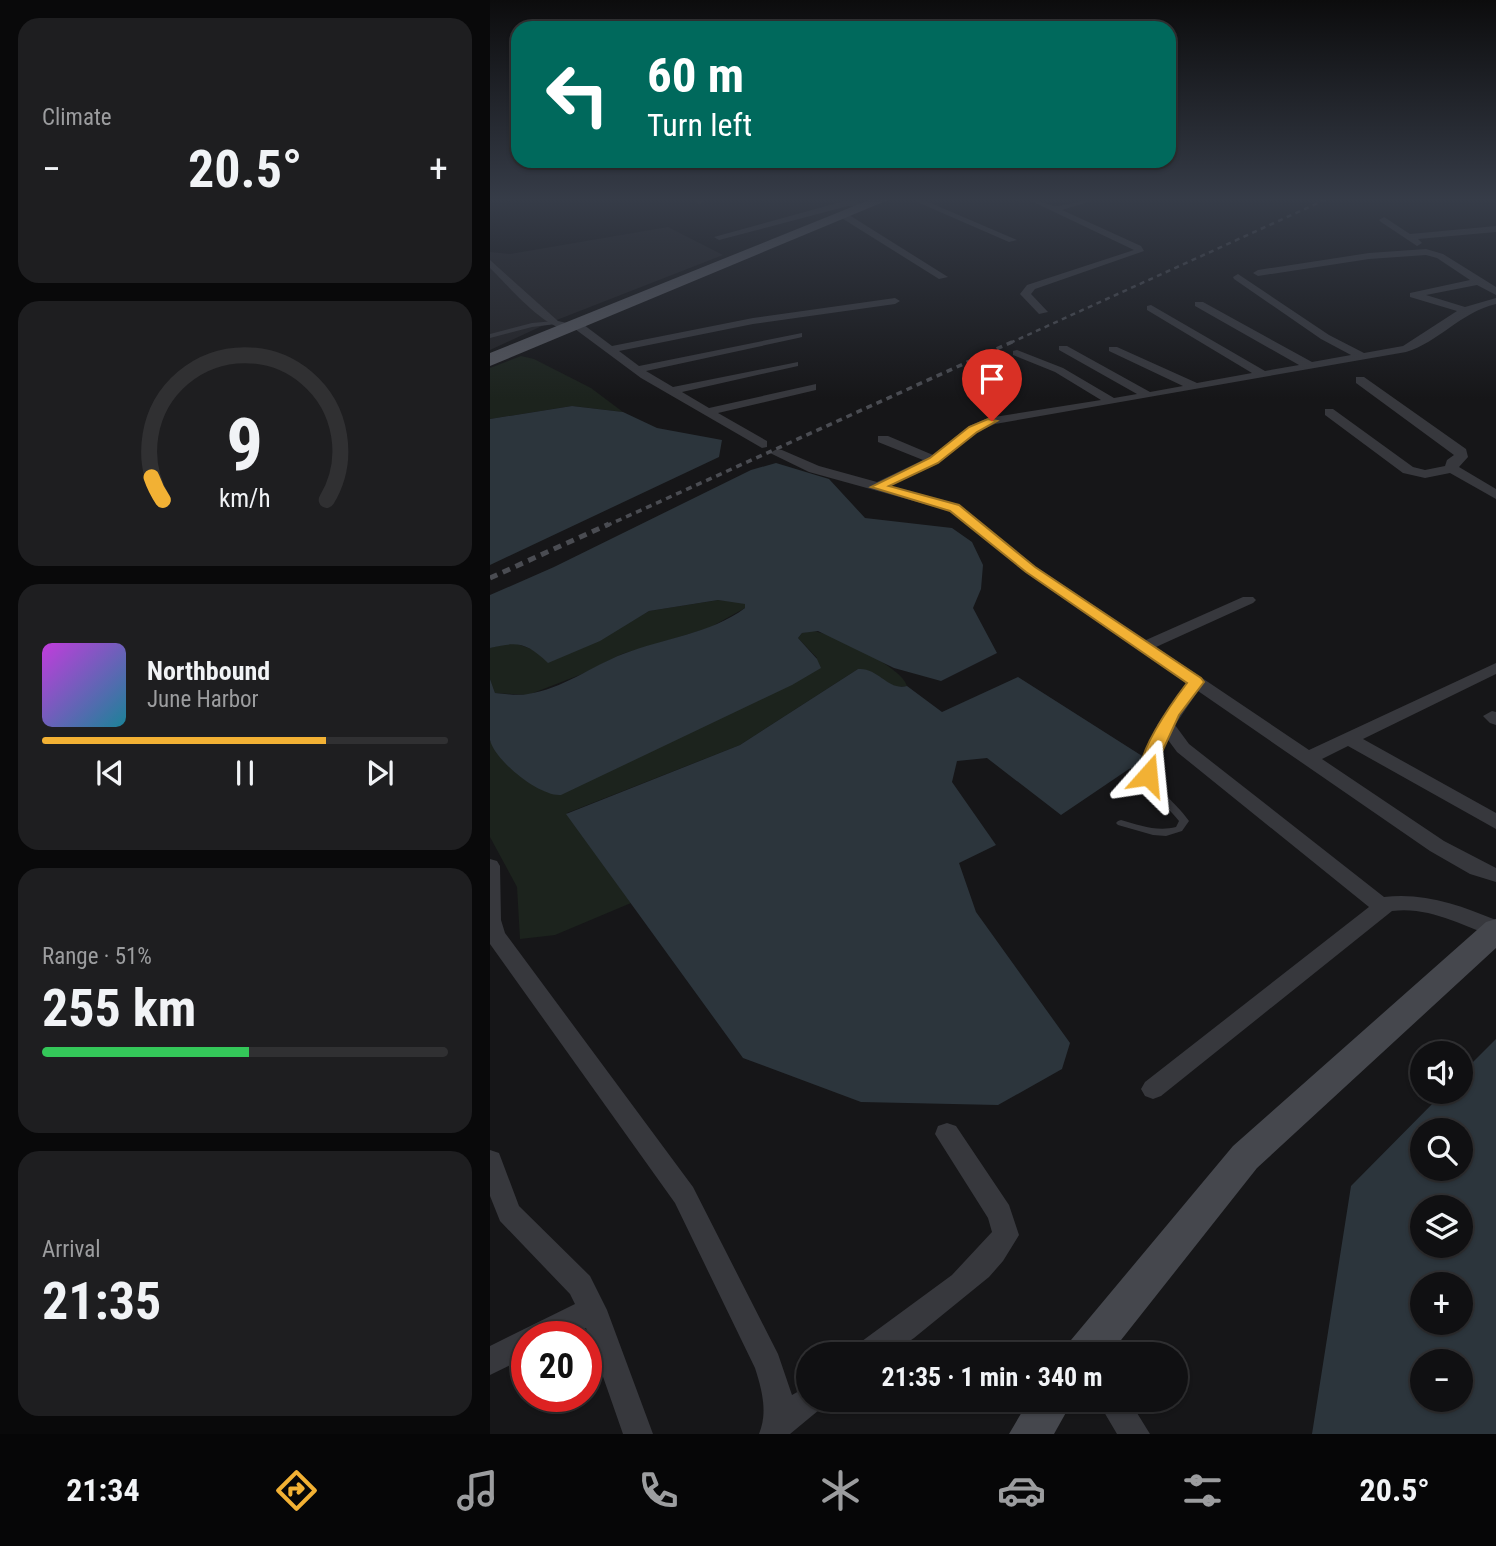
<!DOCTYPE html>
<meta charset="utf-8">
<style>
body{margin:0;font-family:"Roboto Condensed",sans-serif;background:#1e1e20;color:#f1f3f6;height:100vh;display:flex;flex-direction:column;font-size:26px;white-space:nowrap}
*{box-sizing:border-box;margin:0}
p{font-size:23px;color:#9c9d9f}
.icon{flex:none;width:38px;height:38px;fill:none;stroke:currentColor;stroke-width:2;stroke-linecap:round;stroke-linejoin:round}
.map{position:relative;flex:1;overflow:hidden}
.drawer{display:flex;flex-direction:column;gap:18px;padding:18px;background:#09090a;width:490px}
.drawer>*{flex:none}
.hud{position:absolute;left:21px;top:21px;width:665px;height:147px;border-radius:21px;box-shadow:0 2px 5px #0004,0 0 0 2px #303032;background:#00695c;color:#fff;overflow:hidden}
.fabs{position:absolute;left:920px;top:1041px;display:grid;gap:14px}
.fabs a{display:grid;place-items:center;width:63px;height:63px;border-radius:50%;background:#101012;box-shadow:0 2px 5px #0004,0 0 0 2px #303032;font-size:35px}
.speed{position:absolute;left:21px;top:1321px;display:flex;gap:14px;font-size:35px;font-weight:700;text-align:center}
.speed>*{display:grid;place-content:center;width:91px;height:91px;border-radius:50%;background:#101012;box-shadow:0 2px 5px #0004,0 0 0 2px #303032;line-height:1}
.speed .limit{border:10px solid #d22;background:#fff;color:#111}
.pin{position:absolute;display:grid;place-items:center;width:60px;height:60px;color:#fff;margin:-72px -30px;border-radius:50% 50% 50% 0;rotate:-45deg;box-shadow:0 0 7px #0007}
.pin .icon{rotate:45deg}
.me{position:absolute;width:77px;margin:-38px;rotate:18deg;stroke-linejoin:round;filter:drop-shadow(0 0 5px #0008)}
.turn{display:flex;align-items:center;gap:24px;height:147px;padding:0 21px;font-size:32px}
.turn .icon{width:91px;height:91px;stroke-width:2.5}
.turn b{display:block;font-size:49px;line-height:60px}
.big{font-size:52px;font-weight:700;line-height:1.1}
.drawer .tile{flex:1;display:flex;flex-direction:column;justify-content:center;gap:10px;min-width:0;padding:0 24px;border-radius:21px;background:#1e1e20}
.drawer .dial{align-items:center;gap:0}
.dial svg{height:182px;overflow:visible;fill:none;stroke:#303032;stroke-width:7;stroke-linecap:round;text-anchor:middle}
.dial text{fill:#f1f3f6;stroke:none}
.song{display:flex;align-items:center;gap:21px}
.cover{width:84px;height:84px;border-radius:10px;background:linear-gradient(135deg,hsl(290 70% 55%),hsl(190 70% 35%))}
.played{height:7px;border-radius:4px;background:linear-gradient(90deg,#f2b134 70%,#303032 70%)}
.keys{display:flex;justify-content:space-around;direction:ltr}
.heat{display:flex;justify-content:space-between;align-items:center;font-size:38px;direction:ltr}
.charge{height:10px;border-radius:5px;background:linear-gradient(90deg,#34c759 51%,#303032 0)}
.trip{position:absolute;left:306px;top:1342px;width:392px;height:70px;border-radius:35px;background:#101012;box-shadow:0 2px 5px #0004,0 0 0 2px #303032;font-weight:700;line-height:70px;text-align:center}
.dock{display:flex;height:112px;justify-content:space-around;align-items:center;background:#060607;color:#9c9d9f}
.dock .icon{width:49px;height:49px}
.dock .current{color:#f2b134}
.dock b{font-size:32px;color:#f1f3f6}
main{display:flex;flex:1;min-height:0}
.map>svg:first-child{display:block}
.built{fill:#222225}
.green{fill:#1c231d}
.water{fill:#2c353c;fill-rule:evenodd}
.lines{fill:none;stroke-linecap:round;stroke-linejoin:round}
.lane{fill:#37383d;fill-rule:evenodd}
.street{fill:#37383d;fill-rule:evenodd}
.secondary{fill:#45474d;fill-rule:evenodd}
.primary{fill:#53555c;fill-rule:evenodd}
.rail-far2{stroke:#4a4c52;stroke-width:2.5;stroke-dasharray:5 4.5;stroke-linecap:butt}
.rail-far1{stroke:#4a4c52;stroke-width:3.5;stroke-dasharray:6 5;stroke-linecap:butt}
.rail{stroke:#4a4c52;stroke-width:5;stroke-dasharray:8 6;stroke-linecap:butt}
.route{fill:#f2b134;stroke:#9d7322;stroke-width:2}
</style>
<main>
<section class="drawer">
<div class="tile"><p>Climate</p>
<div class="heat"><a>−</a><b class="big">20.5°</b><a>+</a></div>
</div>
<div class="tile dial"><svg viewBox="0 0 100 80">
<path d="M14 69A42 42 0 1 1 86 69"/>
<path d="M14 69A42 42 0 0 1 9 59" stroke="#f2b134"/>
<text x="50" y="56" font-size="32" font-weight="700">9</text>
<text x="50" y="72" font-size="11">km/h</text>
</svg></div>
<div class="tile">
<div class="song"><i class="cover"></i><div><b>Northbound</b><p>June Harbor</p></div></div>
<div class="played"></div>
<div class="keys"><svg class="icon" aria-label="previous" viewBox="0 0 24 24"><path d="M18 5L8 12l10 7zM5 5v14"/></svg><svg class="icon" aria-label="pause" viewBox="0 0 24 24"><path d="M8 5v14M16 5v14"/></svg><svg class="icon" aria-label="next" viewBox="0 0 24 24"><path d="M6 5l10 7-10 7zM19 5v14"/></svg></div>
</div>
<div class="tile"><p>Range · 51%</p><b class="big">255 km</b><div class="charge"></div></div>
<div class="tile"><p>Arrival</p><b class="big">21:35</b></div>
</section>
<div class="map">
<svg width="1006" height="1434" viewBox="0 0 1006 1434">
<rect width="100%" height="100%" fill="#161618"/>
<path class="built" d="M 178,227 L 233,255 L 54,325 L 0,350 L 0,252 L 20,254 Z"/>
<path class="green" d="M 31,356 L 44,359 L 101,388 L 133,412 L 82,406 L 0,419 L 0,368 Z
M 228,600 L 255,603 L 255,608 L 219,628 L 132,654 L 92,674 L 38,695 L 5,693 L 0,679 L 0,648 L 22,642 L 44,650 L 135,625 L 159,611 Z
M 322,631 C 341,632 414,668 417,686 L 407,687 L 368,669 L 250,745 L 77,813 L 141,903 L 65,935 L 30,939 L 27,887 L 0,837 L 0,741 L 12,758 L 327,658 L 308,638 L 312,633 Z"/>
<path class="water" d="M 82,406 L 133,412 L 167,428 L 232,440 L 229,457 L 0,565 L 0,419 Z
M 286,463 L 339,479 L 375,518 L 462,528 L 482,542 L 493,565 L 491,589 L 483,608 L 507,653 L 451,681 L 404,668 L 328,631 L 312,633 L 308,638 L 327,659 L 331,668 L 302,685 L 71,795 C 50,797 5,761 0,740 C 0,722 0,697 0,679 L 5,693 C 16,694 28,696 38,694 C 72,689 102,666 133,654 C 174,638 220,634 255,608 L 255,604 L 228,600 L 159,611 L 110,641 L 58,663 C 37,643 28,641 0,648 L 0,595 L 64,567 L 261,470 Z
M 368,669 C 388,667 398,691 417,686 L 452,712 L 528,677 L 660,761 L 639,769 L 571,815 L 497,758 L 467,761 L 462,782 L 506,845 L 469,863 L 486,912 L 580,1043 L 572,1069 L 508,1105 L 371,1102 L 253,1058 L 76,814 L 250,745 Z
M 1006,1039 L 1006,1434 L 822,1434 L 861,1186 L 954,1092 L 971,1092 L 971,1074 ZM 933,1130 L 971,1130 L 971,1169 L 933,1169 ZM 933,1208 L 971,1208 L 971,1246 L 933,1246 ZM 933,1284 L 971,1284 L 971,1323 L 933,1323 ZM 933,1362 L 971,1362 L 971,1400 L 933,1400 Z"/>
<g class="lines">
<path class="lane" d="M 64,321 L 66,322 L 66,324 L 42,327 L 0,338 L 0,334 L 42,323 Z
M 676,722 L 680,725 C 668,751 652,771 677,796 C 684,804 692,811 699,821 L 692,831 L 676,836 L 663,835 L 628,825 L 626,823 L 628,821 L 631,820 C 649,825 667,832 686,827 L 689,821 C 667,793 642,785 662,745 C 666,737 669,727 676,722 Z"/>
<path class="street" d="M 204,198 L 212,198 L 215,202 L 208,204 Z
M 418,198 L 429,198 L 527,240 L 519,242 Z
M 535,198 C 547,198 557,206 567,206 C 582,205 596,198 611,198 L 572,210 L 651,246 L 654,251 L 545,289 L 541,294 L 558,312 L 549,314 L 530,294 L 537,285 L 644,250 Z
M 358,200 L 382,205 L 378,208 L 358,206 L 229,240 L 224,237 Z
M 350,213 L 356,213 L 458,277 L 449,279 L 350,217 Z
M 894,217 L 920,234 L 1006,226 L 1006,232 L 928,239 L 932,243 L 927,246 L 891,222 L 889,220 Z
M 936,249 L 953,254 L 1006,287 L 1006,295 L 987,285 L 936,295 L 975,307 L 1006,298 L 1006,304 C 971,312 949,342 916,352 L 505,424 L 487,432 L 449,463 L 400,486 L 470,505 L 545,566 L 656,640 L 753,597 L 763,597 L 766,600 L 763,603 L 666,647 L 819,750 L 1006,663 L 1006,674 L 873,739 L 1006,813 L 1006,829 L 858,746 L 832,759 L 954,841 L 1006,868 L 1006,882 L 980,874 L 940,851 L 708,691 L 685,725 L 699,744 L 894,897 C 933,892 970,905 1006,920 L 1006,937 C 972,926 940,906 902,911 L 671,1096 L 663,1099 L 655,1096 L 651,1089 L 655,1082 L 879,907 L 687,752 L 667,725 L 696,683 L 535,572 L 460,511 L 319,472 L 280,453 L 287,449 L 292,450 L 329,466 L 387,482 L 433,460 L 388,442 L 388,436 L 398,436 L 443,455 L 479,426 L 498,418 L 611,400 L 565,372 L 523,355 L 523,351 L 527,350 L 573,368 L 624,398 L 647,394 L 569,350 L 569,346 L 577,346 L 660,392 L 693,386 L 619,351 L 619,347 L 627,347 L 707,383 L 762,373 L 657,310 L 657,306 L 661,305 L 775,371 L 809,365 L 705,306 L 705,302 L 713,302 L 822,362 L 861,355 L 831,339 L 744,279 L 743,277 L 748,274 L 839,335 L 874,353 L 913,346 L 967,311 L 920,297 L 920,293 L 980,280 L 947,258 L 936,255 L 879,259 L 768,276 L 763,273 L 768,270 L 879,253 Z
M 0,260 L 68,321 L 81,324 L 90,322 L 122,346 L 263,318 L 405,298 L 410,301 L 405,304 L 263,324 L 129,351 L 149,366 L 312,333 L 312,337 L 308,338 L 156,371 L 183,387 L 308,362 L 308,366 L 192,392 L 219,408 L 326,384 L 326,390 L 228,413 L 277,441 L 277,447 L 272,448 L 151,378 L 85,329 C 59,336 19,286 0,268 Z
M 866,377 L 874,377 L 976,449 L 978,457 L 969,467 L 1006,489 L 1006,499 L 960,473 L 935,478 L 913,473 L 835,415 L 835,409 L 843,409 L 923,467 L 935,470 L 955,466 L 957,460 L 964,455 L 866,383 Z
M 1002,711 L 1006,712 L 1006,725 L 1000,723 L 993,716 Z
M 0,859 L 7,861 L 10,866 L 11,920 L 15,933 L 203,1187 L 288,1354 L 302,1395 L 318,1386 L 318,1400 L 333,1400 L 329,1410 L 300,1434 L 269,1434 C 278,1412 272,1390 265,1368 L 185,1203 L 0,944 Z
M 457,1123 L 466,1126 L 519,1205 L 529,1235 L 513,1261 L 499,1277 L 424,1338 L 401,1354 L 364,1354 L 368,1344 L 462,1275 L 502,1232 L 498,1218 L 445,1134 L 448,1126 Z
M 0,1150 L 9,1153 L 29,1206 L 100,1276 L 117,1310 L 163,1434 L 133,1434 L 96,1328 L 78,1337 L 37,1337 L 37,1357 L 0,1375 L 0,1346 L 85,1304 L 80,1294 L 10,1221 L 0,1196 Z
M 607,1400 L 639,1400 L 660,1434 L 627,1434 Z"/>
<path class="secondary" d="M 1006,919 L 1006,948 L 767,1168 L 620,1354 L 575,1354 L 581,1340 L 743,1146 L 996,922 Z
M 539,1400 L 583,1400 L 564,1434 L 519,1434 Z"/>
<path class="primary" d="M 384,198 L 403,198 L 0,366 L 0,353 Z"/>
<path class="rail-far2" d="M 520,343 L 839,198"/>
<path class="rail-far1" d="M 116,526 L 524,341"/>
<path class="rail" d="M 0,578 L 119,524"/>
</g>
<linearGradient id="sky" x2="0" y2="1"><stop stop-color="#0c0c0d"/><stop offset="0.5" stop-color="#363c48"/><stop offset="1" stop-color="#363c48" stop-opacity="0"/></linearGradient>
<rect width="1006" height="399" fill="url(#sky)"/>
<path class="route" d="M 498,419 L 507,421 L 487,432 L 448,463 L 399,486 L 469,505 L 545,567 L 711,678 L 714,682 L 689,715 L 665,767 L 664,779 L 652,779 C 641,759 684,700 697,683 L 536,572 L 460,511 L 381,487 L 440,458 L 479,427 Z"/>
</svg>
<div class="fabs">
<a><svg class="icon" aria-label="sound" viewBox="0 0 24 24"><path d="M4 9h4l5-4v14l-5-4H4zM17 9q2 3 0 6"/></svg></a>
<a><svg class="icon" aria-label="search" viewBox="0 0 24 24"><circle cx="10" cy="10" r="6"/><path d="M15 15l6 6"/></svg></a>
<a><svg class="icon" aria-label="layers" viewBox="0 0 24 24"><path d="M12 4l9 5-9 5-9-5zM3 14l9 5 9-5"/></svg></a>
<a>+</a>
<a>−</a>
</div>
<div class="speed"><div class="limit">20</div></div>
<div class="pin" style="left:502px;top:421px;background:#d93025"><svg class="icon" aria-label="arrive" viewBox="0 0 24 24"><path d="M6 21V4h12l-3 4 3 4H6"/></svg></div>
<svg class="me" style="left:658px;top:775px" viewBox="-20 -20 40 40"><path d="M0-17L14 15 0 8-14 15z" fill="#f2b134" stroke="#fff" stroke-width="4"/></svg>
<div class="trip">21:35 · 1 min · 340 m</div>
<div class="hud">
<div class="turn"><svg class="icon" aria-label="left" viewBox="0 0 24 24"><path d="M17 20v-9H6M10 6l-5 5 5 5"/></svg><div><b>60 m</b>Turn left</div></div>
</div>
</div>
</main>
<nav class="dock">
<b>21:34</b>
<svg class="icon current" aria-label="directions" viewBox="0 0 24 24"><path d="M12 3l9 9-9 9-9-9zM9 14v-3h6M13 9l2 2-2 2"/></svg>
<svg class="icon" aria-label="music" viewBox="0 0 24 24"><path d="M9 18V5l10-2v13"/><circle cx="6" cy="18" r="3"/><circle cx="16" cy="16" r="3"/></svg>
<svg class="icon" aria-label="phone" viewBox="0 0 24 24"><path d="M5 4h4l2 5-3 2q2 4 5 5l2-3 5 2v4C11 20 4 13 5 4z"/></svg>
<svg class="icon" aria-label="climate" viewBox="0 0 24 24"><path d="M12 3v18M4 7l16 10M4 17L20 7"/></svg>
<svg class="icon" aria-label="car" viewBox="0 0 24 24"><path d="M5 17H2v-5l4-1 3-4h7l3 4 3 1v5h-3M9 17h6M6 11h13"/><circle cx="7" cy="17" r="2"/><circle cx="17" cy="17" r="2"/></svg>
<svg class="icon" aria-label="filters" viewBox="0 0 24 24"><path d="M4 7h16M4 17h16"/><circle cx="9" cy="7" r="2"/><circle cx="15" cy="17" r="2"/></svg>
<b>20.5°</b>
</nav>
